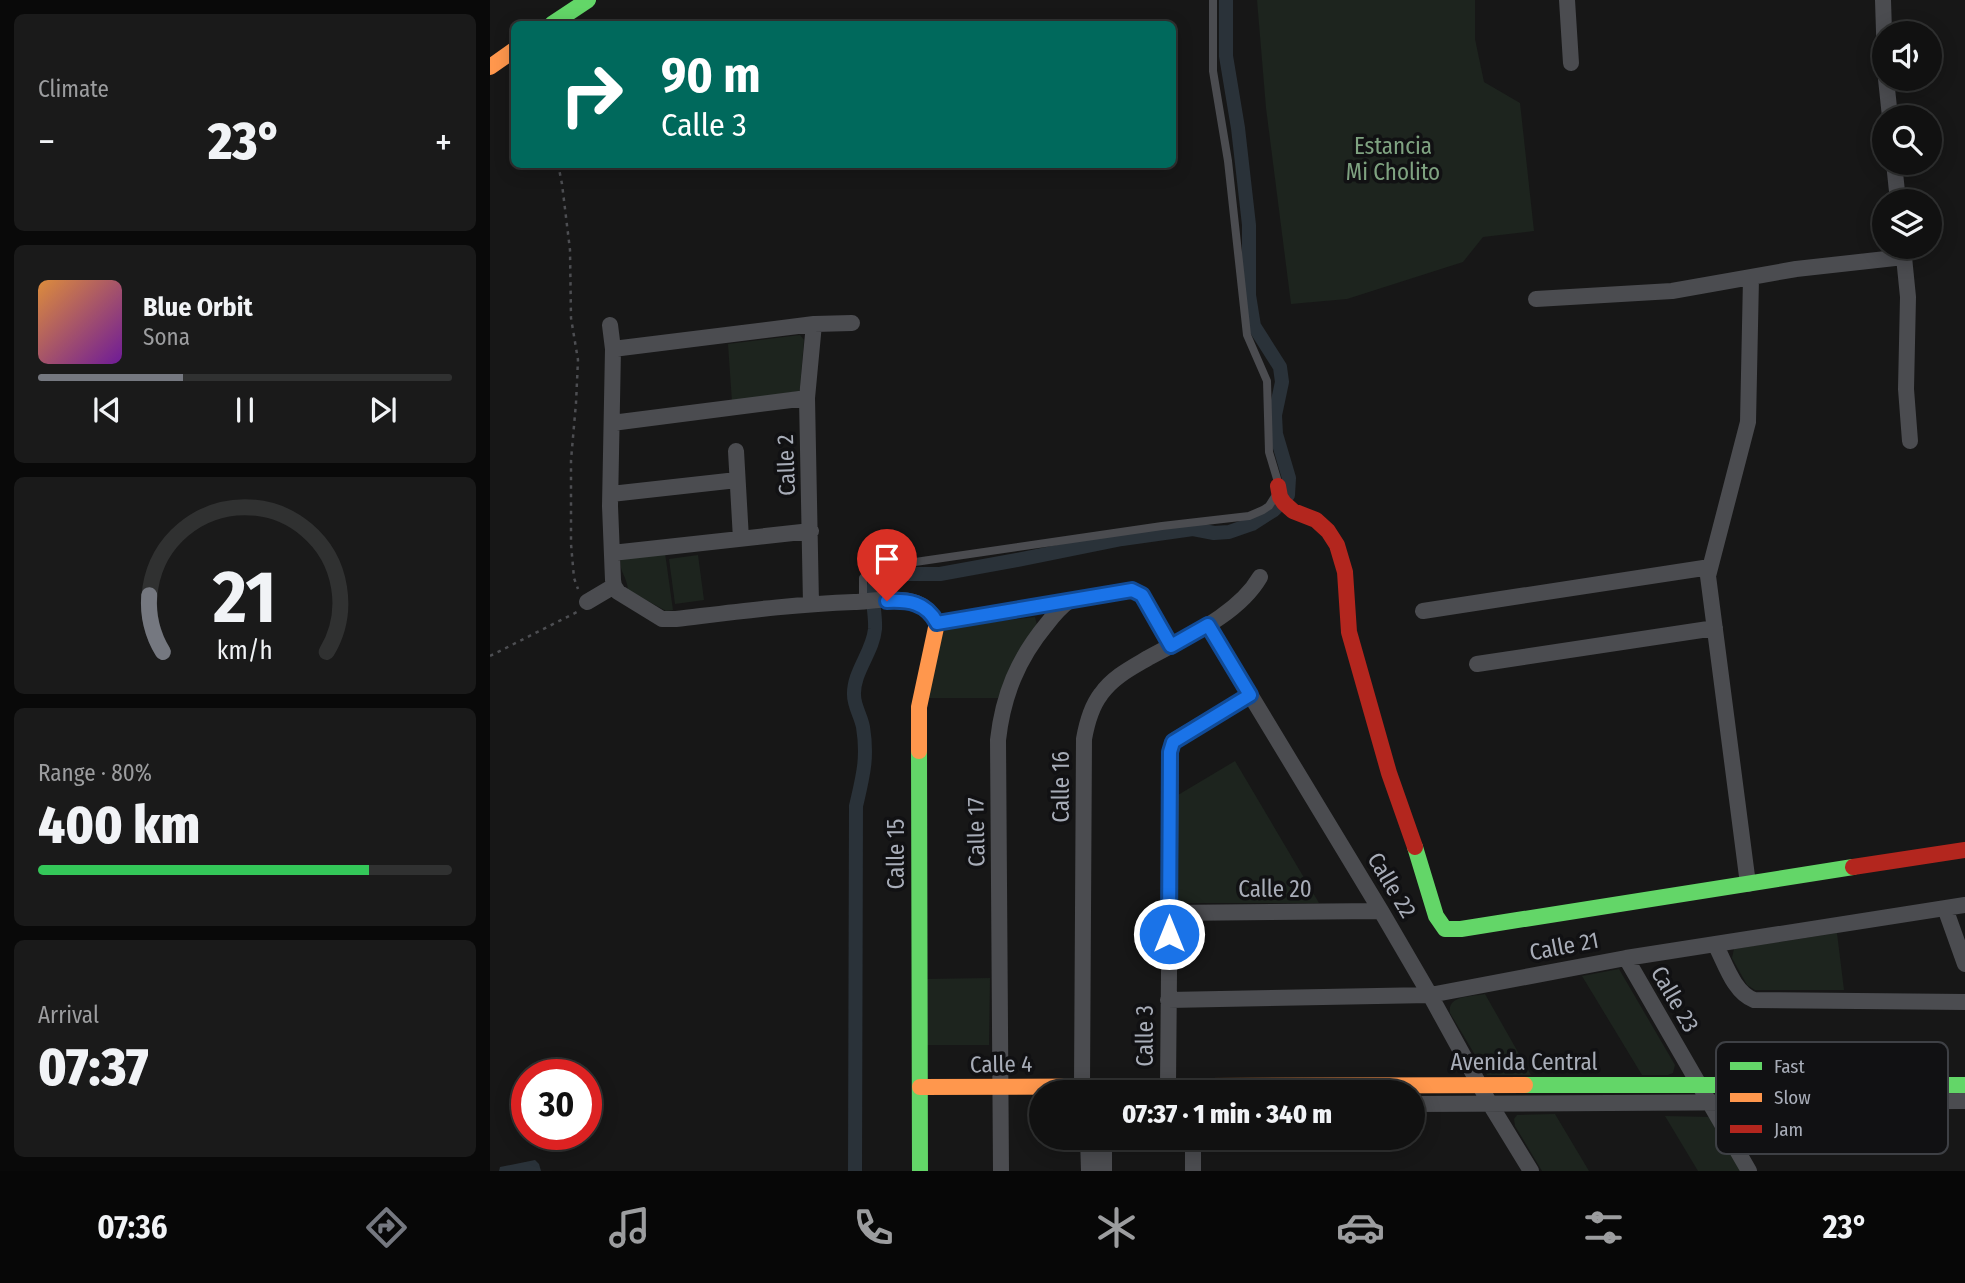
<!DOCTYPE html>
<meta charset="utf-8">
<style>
body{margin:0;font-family:"Fira Sans Condensed",sans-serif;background:#1a1a1a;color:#f1f3f6;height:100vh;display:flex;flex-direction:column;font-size:26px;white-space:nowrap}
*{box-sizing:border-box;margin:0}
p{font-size:23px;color:#9c9d9f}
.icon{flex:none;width:38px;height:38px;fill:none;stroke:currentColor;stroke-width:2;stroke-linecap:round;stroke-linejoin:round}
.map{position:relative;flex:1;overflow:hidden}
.details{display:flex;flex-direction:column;gap:14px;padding:14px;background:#090909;width:490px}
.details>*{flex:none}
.guide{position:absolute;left:21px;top:21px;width:665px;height:147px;border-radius:10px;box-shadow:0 4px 18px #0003,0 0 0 2px #303131;background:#00695c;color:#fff;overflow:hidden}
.buttons{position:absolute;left:1382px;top:21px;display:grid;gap:14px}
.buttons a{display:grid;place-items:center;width:70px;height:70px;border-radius:50%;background:#111;box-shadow:0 4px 18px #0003,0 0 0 2px #303131;font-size:35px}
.speed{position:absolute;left:21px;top:1059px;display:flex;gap:14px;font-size:35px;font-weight:700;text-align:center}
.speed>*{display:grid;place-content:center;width:91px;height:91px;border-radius:50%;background:#111;box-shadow:0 4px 18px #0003,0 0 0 2px #303131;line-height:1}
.speed .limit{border:10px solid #d22;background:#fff;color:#111}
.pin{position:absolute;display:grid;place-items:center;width:60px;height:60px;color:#fff;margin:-72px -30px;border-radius:50% 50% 50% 0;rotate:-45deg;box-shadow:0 0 7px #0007}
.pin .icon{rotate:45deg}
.me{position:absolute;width:77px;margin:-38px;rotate:0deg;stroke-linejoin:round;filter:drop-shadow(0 0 5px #0008)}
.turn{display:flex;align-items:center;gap:24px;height:147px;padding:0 35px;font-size:32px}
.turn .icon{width:91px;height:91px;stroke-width:2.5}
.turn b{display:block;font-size:49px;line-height:60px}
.big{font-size:52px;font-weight:800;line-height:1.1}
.details .card{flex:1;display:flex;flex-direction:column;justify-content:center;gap:10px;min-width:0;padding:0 24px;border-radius:10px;background:#1a1a1a}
.details .dial{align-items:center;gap:0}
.dial svg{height:182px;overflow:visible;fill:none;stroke:#303131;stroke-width:7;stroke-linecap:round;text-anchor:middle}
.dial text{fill:#f1f3f6;stroke:none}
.song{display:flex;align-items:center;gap:21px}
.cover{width:84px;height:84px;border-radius:10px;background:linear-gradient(135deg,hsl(30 70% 55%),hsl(280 70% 35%))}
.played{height:7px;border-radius:4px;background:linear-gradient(90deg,#757880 35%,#303131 35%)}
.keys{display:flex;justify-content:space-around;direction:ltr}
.heat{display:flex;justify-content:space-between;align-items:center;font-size:38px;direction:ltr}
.charge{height:10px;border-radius:5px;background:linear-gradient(90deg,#34c759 80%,#303131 0)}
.trip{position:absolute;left:539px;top:1080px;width:396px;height:70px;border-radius:35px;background:#111;box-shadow:0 4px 18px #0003,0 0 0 2px #303131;font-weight:800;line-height:70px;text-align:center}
.tab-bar{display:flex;height:112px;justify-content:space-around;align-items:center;background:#070707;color:#9c9d9f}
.tab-bar .icon{width:49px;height:49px}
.tab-bar .active{color:#757880}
.tab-bar b{font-size:32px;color:#f1f3f6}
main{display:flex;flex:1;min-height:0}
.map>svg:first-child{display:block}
.green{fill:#1d241e}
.water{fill:#2a3239}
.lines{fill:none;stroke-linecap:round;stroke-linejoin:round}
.canal{stroke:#2a3239;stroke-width:14}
.path{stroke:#4d4e52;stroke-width:2.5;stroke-dasharray:3.5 5;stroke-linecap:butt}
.lane{stroke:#4b4c50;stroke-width:8}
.street{stroke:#4b4c50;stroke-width:16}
.fast{stroke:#63d668;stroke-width:16}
.slow{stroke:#ff974d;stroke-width:16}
.jam{stroke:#b3261e;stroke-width:16}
.route-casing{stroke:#114b97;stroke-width:18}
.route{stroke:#1a73e8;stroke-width:12}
.labels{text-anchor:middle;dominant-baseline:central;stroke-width:7;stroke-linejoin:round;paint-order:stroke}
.park-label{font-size:23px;fill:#7fa381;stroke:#111113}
.street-label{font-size:23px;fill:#a8adb8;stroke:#111113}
.key{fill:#111113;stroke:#3e4045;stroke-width:2}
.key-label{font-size:19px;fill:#a8adb8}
</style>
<main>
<section class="details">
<div class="card"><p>Climate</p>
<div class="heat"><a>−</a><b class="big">23°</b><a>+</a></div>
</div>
<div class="card">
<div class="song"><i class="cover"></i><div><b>Blue Orbit</b><p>Sona</p></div></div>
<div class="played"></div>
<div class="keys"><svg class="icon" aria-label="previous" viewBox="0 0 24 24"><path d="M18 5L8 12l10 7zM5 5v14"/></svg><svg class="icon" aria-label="pause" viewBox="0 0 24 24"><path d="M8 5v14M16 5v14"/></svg><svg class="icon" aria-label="next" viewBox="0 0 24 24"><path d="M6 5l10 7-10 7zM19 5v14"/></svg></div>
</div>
<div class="card dial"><svg viewBox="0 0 100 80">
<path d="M14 69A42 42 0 1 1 86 69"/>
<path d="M14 69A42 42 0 0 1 8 44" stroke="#757880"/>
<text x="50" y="56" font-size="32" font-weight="700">21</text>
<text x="50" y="72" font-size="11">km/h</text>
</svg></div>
<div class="card"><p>Range · 80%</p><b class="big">400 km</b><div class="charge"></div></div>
<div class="card"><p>Arrival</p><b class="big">07:37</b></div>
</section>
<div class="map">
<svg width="1475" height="1171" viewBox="0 0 1475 1171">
<rect width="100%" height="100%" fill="#171717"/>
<path class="green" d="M 767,0 L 985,0 L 985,39 L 994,82 L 1030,103 L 1044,231 L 993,237 L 973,262 L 857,299 L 801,304 L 776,108 Z
M 310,335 L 314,340 L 310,388 L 309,391 L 242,402 L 238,344 Z
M 175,553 L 183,610 L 176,611 L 138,590 C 137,576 128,571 131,558 Z
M 208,555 L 214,600 L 185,604 L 179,559 Z
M 545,617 L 547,625 L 521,665 L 508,698 L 438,698 L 454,628 Z
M 745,761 L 829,903 L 687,903 L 688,795 Z
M 1347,933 L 1354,990 L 1265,990 L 1257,985 L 1242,958 L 1244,949 Z
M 1129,969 L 1185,1065 L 1183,1073 L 1178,1075 L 1152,1075 L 1092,976 Z
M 500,978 L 499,1045 L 435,1045 L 435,979 Z
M 995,994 L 1041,1075 L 997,1075 L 960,1013 C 957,995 981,997 995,994 Z
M 1065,1114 L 1099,1171 L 1052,1171 L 1025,1126 L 1024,1119 L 1027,1115 Z
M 1175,1116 L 1221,1117 L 1253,1171 L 1208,1171 Z"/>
<path class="water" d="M 45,1160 L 49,1164 L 51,1171 L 9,1171 L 10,1167 Z"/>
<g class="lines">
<path class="canal" d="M 365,1171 L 366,806 C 373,776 378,758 373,727 C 371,716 364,706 364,695 C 363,672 383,652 385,629 C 386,613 380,597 385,581 L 396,574 L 450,574 L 527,560 L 632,539 L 703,529 L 724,533 L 739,532 L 762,524 L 784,510 L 798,495 L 799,478 L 786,434 L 785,415 L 792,382 L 790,367 L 764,326 L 759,295 L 759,225 L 748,128 L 736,56 L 736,0"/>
<path class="path" d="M 68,164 L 72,184 L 80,250 L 81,318 L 88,360 L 86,403 L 81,460 L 81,544 L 84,578 L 88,589
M 0,656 L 87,612"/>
<path class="lane" d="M 723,0 L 723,71 L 738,161 L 757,335 L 777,381 L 779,452 L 788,482
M 373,601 L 373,578 L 384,568 L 672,526 L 759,516 L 773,510 L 779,506 L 786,495"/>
<path class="street" d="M 1077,0 L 1081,63
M 1393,0 L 1395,63
M 1396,79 L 1400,117
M 1404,163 L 1408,201
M 1413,247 L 1418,297 L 1416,389 L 1420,441
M 1046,299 L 1182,291 L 1306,269 L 1414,257
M 120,325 L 123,349 L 120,506 L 123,580 L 124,586 L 128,592 L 172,619 L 186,619 C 245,612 304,604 364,602 C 383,601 405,597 423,602 C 434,605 442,613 447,623
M 123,349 L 324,324 L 362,323
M 122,423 L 317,398
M 246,451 L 251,539
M 121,494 L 247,480
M 122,553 L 321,531
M 97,602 L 124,586
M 321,604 L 317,398 L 324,324
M 933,611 L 1220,567
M 718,625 L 891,911 L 940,995 L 1000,1104 L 1041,1171
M 987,664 L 1225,628
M 1258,884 L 1218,576 L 1258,422 L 1261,278
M 1455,908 L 1475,964
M 679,913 L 891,911
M 1225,944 C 1235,962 1243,992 1264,1000 L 1475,1002
M 1136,958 L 1259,1171
M 678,1000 L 940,995 L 1136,958 L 1475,905
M 678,1085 L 681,748 L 683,742 L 688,738 L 760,695
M 595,1092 L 592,1085 L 594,739 C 597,722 601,707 611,694 C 623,677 641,668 658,658 C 696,637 748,615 770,577
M 922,1104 L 1475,1101
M 598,1138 L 599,1171
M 511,1171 L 508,740 C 513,695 528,659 556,625 C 563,616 569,608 579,601
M 614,1171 L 614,1138
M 703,1171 L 703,1138"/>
<path class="fast" d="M 62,24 L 98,0
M 429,751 L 430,1171
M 925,847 L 946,916 L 955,929 L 971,929 L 1363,867
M 1035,1085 L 1475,1085"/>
<path class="slow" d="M 0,67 L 24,50
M 429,751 L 429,707 L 447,623 L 642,590 L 652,595 L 681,646
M 430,1087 L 1035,1085"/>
<path class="jam" d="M 788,486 L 790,497 L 794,503 L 803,511 L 826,520 L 838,531 L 847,545 L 855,572 L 859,632 L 899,773 L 925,847
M 1363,867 L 1475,850"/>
</g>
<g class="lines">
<defs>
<path id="route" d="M 397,601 C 418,600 436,602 447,623 L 642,590 L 652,595 L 681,646 L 718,625 L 760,695 L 683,742 L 680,752 L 679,934"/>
</defs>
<use href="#route" class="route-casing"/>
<use href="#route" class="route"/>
</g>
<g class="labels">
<g class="park-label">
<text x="903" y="146">Estancia<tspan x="903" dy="26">Mi Cholito</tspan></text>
</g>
<g class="street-label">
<text transform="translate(296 465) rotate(-92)">Calle 2</text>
<text transform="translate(571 787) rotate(-90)">Calle 16</text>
<text transform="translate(486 832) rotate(-91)">Calle 17</text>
<text transform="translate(406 854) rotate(-90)">Calle 15</text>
<text transform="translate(902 885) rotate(59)">Calle 22</text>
<text x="785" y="889">Calle 20</text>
<text transform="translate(1074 946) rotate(-11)">Calle 21</text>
<text transform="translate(1185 999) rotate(60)">Calle 23</text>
<text transform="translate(655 1036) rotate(-90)">Calle 3</text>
<text x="1034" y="1062">Avenida Central</text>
<text transform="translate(511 1064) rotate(-1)">Calle 4</text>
</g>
</g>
<rect x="1226" y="1042" width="232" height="112" rx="10" class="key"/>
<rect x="1240" y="1062" width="32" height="8" fill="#63d668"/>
<rect x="1240" y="1093" width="32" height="9" fill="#ff974d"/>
<rect x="1240" y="1125" width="32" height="8" fill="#b3261e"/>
<g class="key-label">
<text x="1284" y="1073">Fast</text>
<text x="1284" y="1104">Slow</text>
<text x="1284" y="1136">Jam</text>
</g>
</svg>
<div class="buttons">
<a><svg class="icon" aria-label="sound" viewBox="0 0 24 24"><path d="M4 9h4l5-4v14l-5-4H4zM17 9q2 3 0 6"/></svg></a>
<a><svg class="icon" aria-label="search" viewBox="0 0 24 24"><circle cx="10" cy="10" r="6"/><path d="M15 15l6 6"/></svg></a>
<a><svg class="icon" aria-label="layers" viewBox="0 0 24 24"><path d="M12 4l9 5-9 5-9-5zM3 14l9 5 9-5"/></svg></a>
</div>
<div class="speed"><div class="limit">30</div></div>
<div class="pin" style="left:397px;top:601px;background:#d93025"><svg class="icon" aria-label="arrive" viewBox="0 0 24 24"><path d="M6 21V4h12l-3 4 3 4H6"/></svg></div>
<svg class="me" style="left:679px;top:934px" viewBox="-20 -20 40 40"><circle r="17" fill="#1a73e8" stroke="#fff" stroke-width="3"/><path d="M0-11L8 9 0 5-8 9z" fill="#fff"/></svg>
<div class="trip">07:37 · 1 min · 340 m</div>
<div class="guide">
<div class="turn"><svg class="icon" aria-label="right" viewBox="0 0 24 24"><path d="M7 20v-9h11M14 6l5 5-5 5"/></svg><div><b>90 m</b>Calle 3</div></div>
</div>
</div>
</main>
<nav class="tab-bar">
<b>07:36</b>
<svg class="icon active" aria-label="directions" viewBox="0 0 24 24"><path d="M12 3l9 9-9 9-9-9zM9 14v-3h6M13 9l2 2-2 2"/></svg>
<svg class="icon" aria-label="music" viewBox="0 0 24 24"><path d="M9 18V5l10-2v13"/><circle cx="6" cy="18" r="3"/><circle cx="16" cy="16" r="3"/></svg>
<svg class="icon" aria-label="phone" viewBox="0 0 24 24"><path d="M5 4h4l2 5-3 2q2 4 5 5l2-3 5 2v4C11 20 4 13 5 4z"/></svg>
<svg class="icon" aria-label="climate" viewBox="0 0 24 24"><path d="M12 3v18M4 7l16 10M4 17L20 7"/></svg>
<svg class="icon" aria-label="car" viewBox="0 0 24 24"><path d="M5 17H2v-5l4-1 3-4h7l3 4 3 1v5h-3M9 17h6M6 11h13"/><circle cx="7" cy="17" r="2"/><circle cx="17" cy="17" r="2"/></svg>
<svg class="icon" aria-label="filters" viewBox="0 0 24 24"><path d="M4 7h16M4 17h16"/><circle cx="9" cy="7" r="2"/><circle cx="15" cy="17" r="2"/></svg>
<b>23°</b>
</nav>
